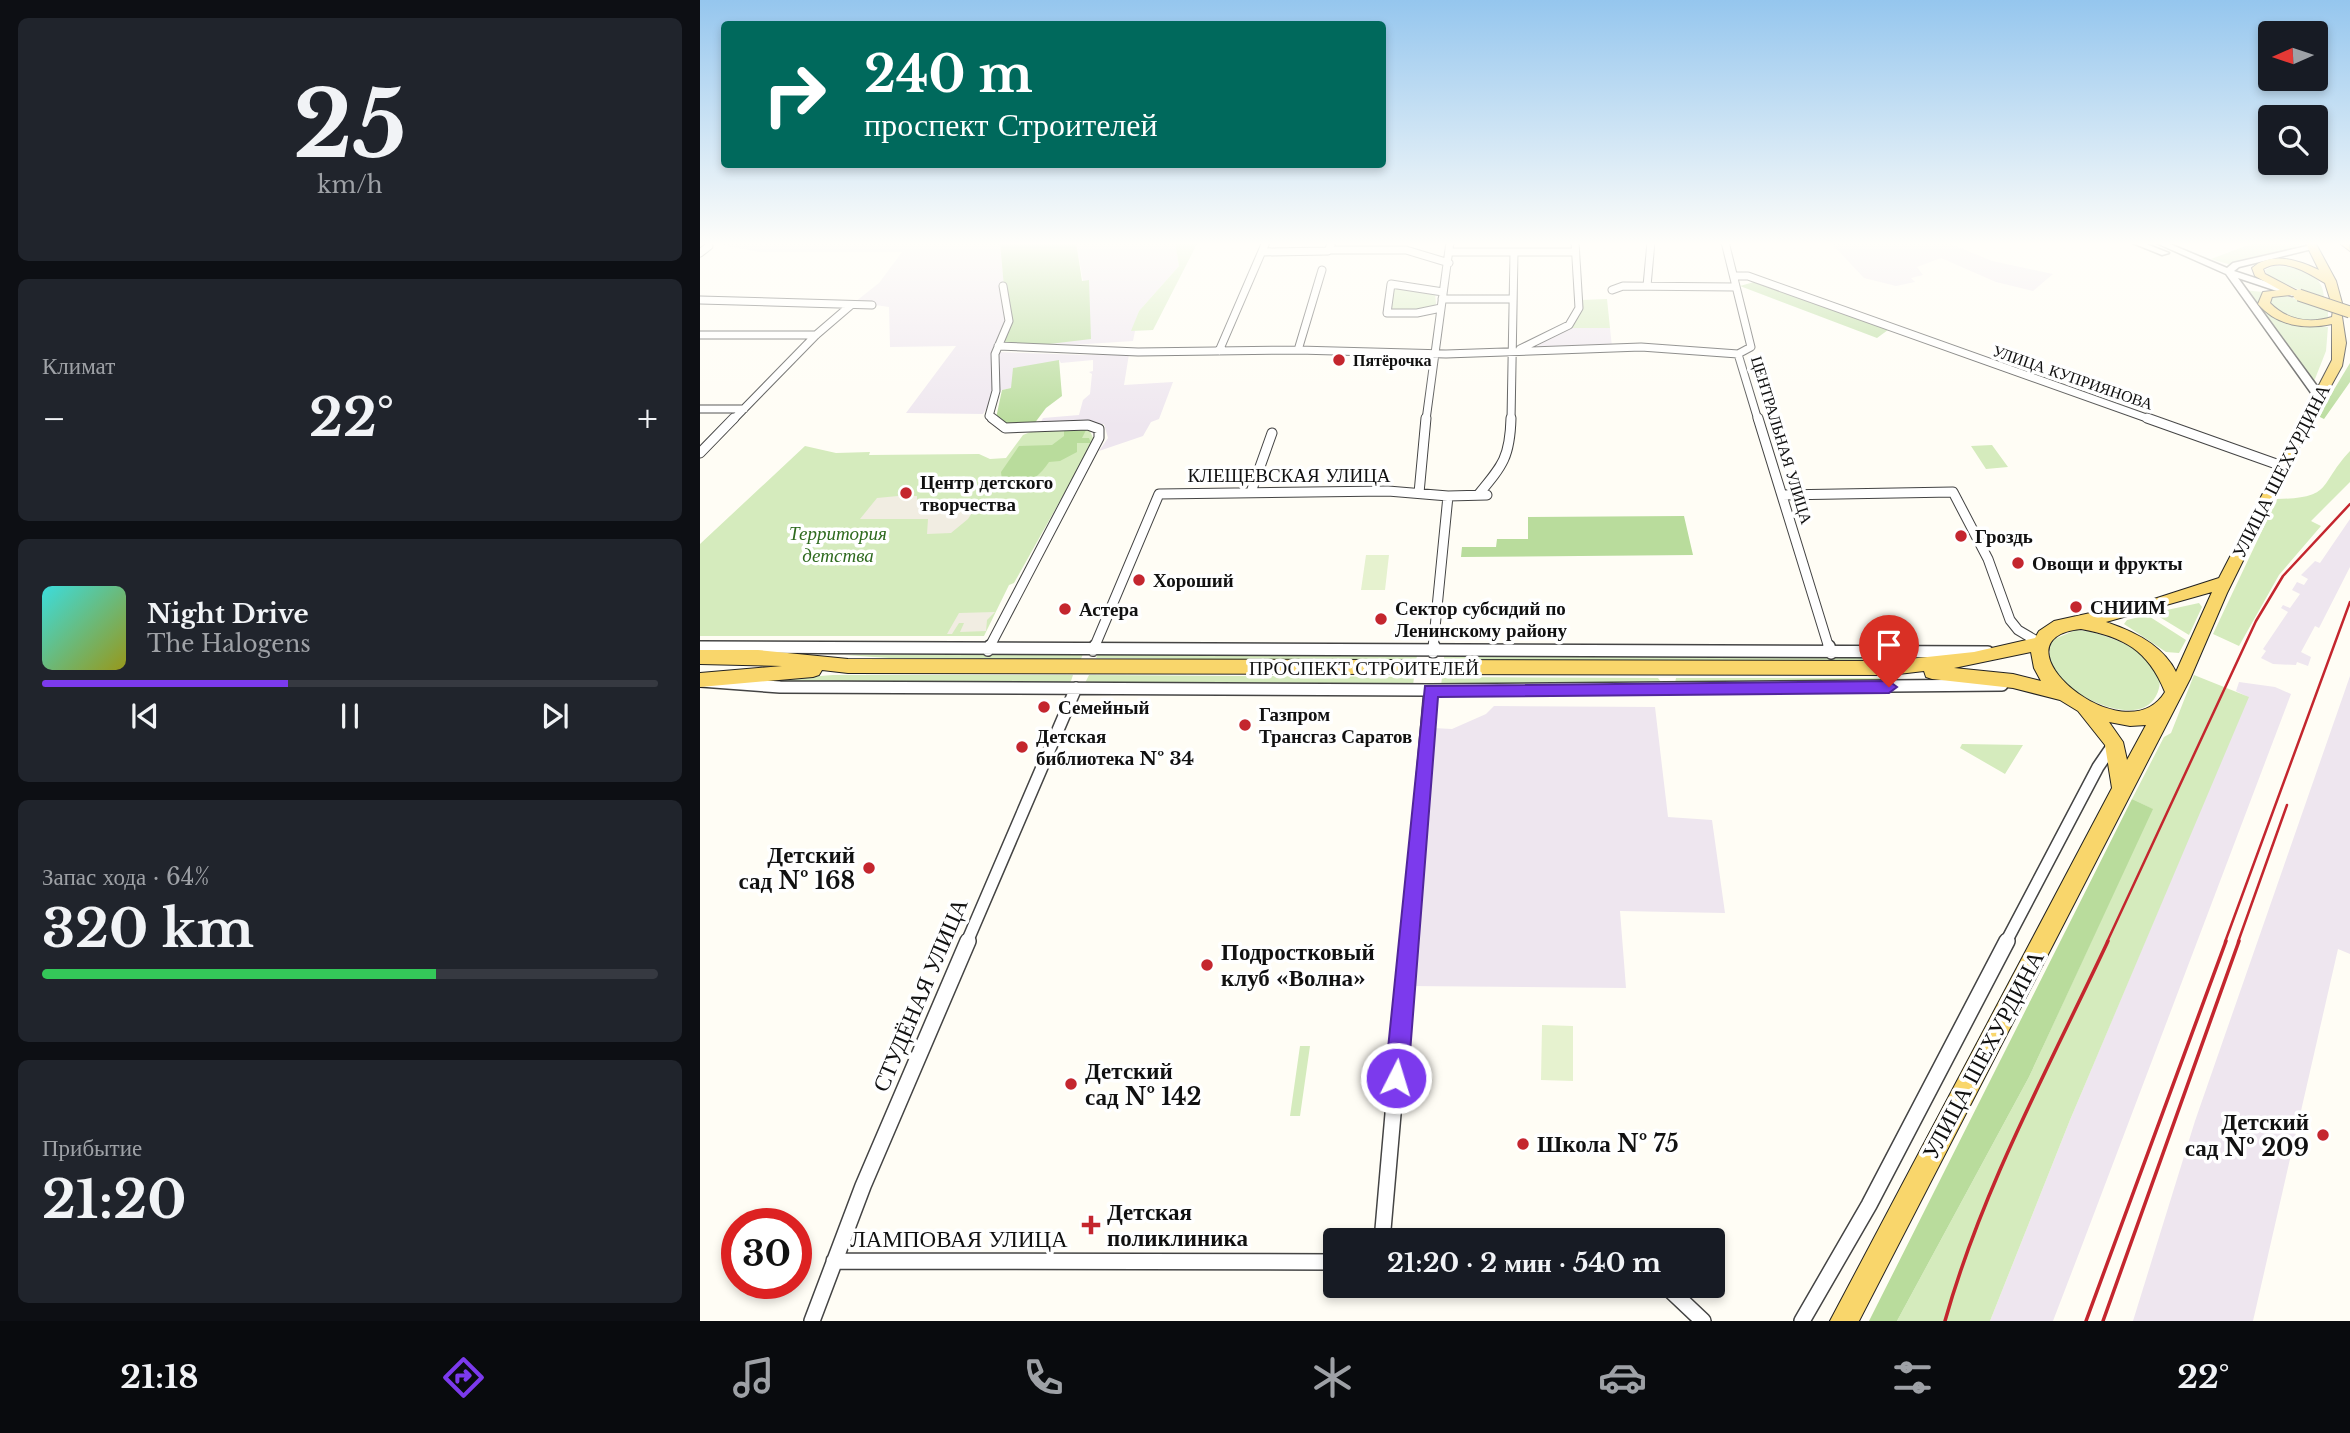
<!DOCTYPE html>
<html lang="ru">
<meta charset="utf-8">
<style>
body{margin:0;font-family:"Libre Baskerville",serif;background:#20242c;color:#f1f3f6;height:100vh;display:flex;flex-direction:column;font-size:26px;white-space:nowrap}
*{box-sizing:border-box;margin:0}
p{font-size:23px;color:#9ea1a6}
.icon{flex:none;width:38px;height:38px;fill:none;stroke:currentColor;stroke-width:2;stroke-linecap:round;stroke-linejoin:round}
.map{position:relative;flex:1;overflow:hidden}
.sheet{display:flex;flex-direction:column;gap:18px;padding:18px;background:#0d0f14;width:700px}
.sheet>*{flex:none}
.top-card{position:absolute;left:21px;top:21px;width:665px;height:147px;border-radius:7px;box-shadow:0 4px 10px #0003;background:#00695c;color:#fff;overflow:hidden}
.needle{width:46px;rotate:267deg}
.controls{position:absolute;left:1558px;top:21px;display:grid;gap:14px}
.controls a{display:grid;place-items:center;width:70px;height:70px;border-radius:7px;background:#171b24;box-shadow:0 4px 10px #0003;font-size:35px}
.speed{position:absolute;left:21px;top:1208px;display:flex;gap:14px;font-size:35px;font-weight:700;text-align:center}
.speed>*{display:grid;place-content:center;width:91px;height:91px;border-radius:50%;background:#171b24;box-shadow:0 4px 10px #0003;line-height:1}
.speed .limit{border:10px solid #d22;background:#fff;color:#111}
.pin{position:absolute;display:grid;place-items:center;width:60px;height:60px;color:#fff;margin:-72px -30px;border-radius:50% 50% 50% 0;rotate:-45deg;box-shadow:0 0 7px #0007}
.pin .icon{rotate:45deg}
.me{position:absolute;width:77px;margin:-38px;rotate:5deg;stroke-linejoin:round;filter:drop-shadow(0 0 5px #0008)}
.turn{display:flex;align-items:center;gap:24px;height:147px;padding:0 28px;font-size:32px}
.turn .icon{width:91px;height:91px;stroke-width:2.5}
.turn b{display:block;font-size:49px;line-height:60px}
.big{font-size:52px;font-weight:700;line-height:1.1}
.sheet .card{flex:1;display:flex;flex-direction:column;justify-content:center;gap:10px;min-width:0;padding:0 24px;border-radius:10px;background:#20242c}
.sheet .dial{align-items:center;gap:0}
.dial b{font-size:91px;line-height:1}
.song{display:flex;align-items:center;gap:21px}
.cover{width:84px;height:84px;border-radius:10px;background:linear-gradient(135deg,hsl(180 70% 55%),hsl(60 70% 35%))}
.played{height:7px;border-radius:4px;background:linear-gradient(90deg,#7c3aed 40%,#363941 40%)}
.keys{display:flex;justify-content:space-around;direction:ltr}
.heat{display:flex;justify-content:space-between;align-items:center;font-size:38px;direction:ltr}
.charge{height:10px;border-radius:5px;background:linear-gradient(90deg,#34c759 64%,#363941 0)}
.trip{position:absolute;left:623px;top:1228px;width:402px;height:70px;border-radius:7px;background:#171b24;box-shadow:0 4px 10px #0003;font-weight:700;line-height:70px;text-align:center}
.tab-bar{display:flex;height:112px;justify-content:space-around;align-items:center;background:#090b0e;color:#9ea1a6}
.tab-bar .icon{width:49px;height:49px}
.tab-bar .selected{color:#7c3aed}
.tab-bar b{font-size:32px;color:#f1f3f6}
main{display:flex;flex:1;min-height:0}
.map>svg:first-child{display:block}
.industrial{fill:#eee6ef}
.green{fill:#d5ebbd}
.forest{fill:#b9dc9c}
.pitch{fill:#e6f2cf}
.plaza{fill:#f1ede2}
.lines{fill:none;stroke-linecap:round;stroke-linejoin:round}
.minor-far3-casing{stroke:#444;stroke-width:9}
.minor-far2-casing{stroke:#444;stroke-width:11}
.minor-far1-casing{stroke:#444;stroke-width:14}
.minor-casing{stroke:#444;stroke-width:18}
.tertiary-casing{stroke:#444;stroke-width:3}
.primary-casing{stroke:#222;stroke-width:2}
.minor-far3{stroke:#fff;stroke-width:7}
.minor-far2{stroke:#fff;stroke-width:9}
.minor-far1{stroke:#fff;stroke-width:11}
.minor{stroke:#fff;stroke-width:15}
.tertiary{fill:#fff;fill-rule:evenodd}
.primary{fill:#f9d66b;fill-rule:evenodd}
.rail-far1{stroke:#c4262e;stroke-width:2.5}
.rail{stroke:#c4262e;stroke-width:3.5}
.primary-bridge-casing{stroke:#222;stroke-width:13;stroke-linecap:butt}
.primary-bridge{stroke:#f9d66b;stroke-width:11}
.route{fill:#7c3aed;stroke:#51269a;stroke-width:2}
.poi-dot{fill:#c4262e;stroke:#fff;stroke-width:2.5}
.labels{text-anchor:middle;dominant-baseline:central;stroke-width:7;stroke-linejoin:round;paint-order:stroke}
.far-poi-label{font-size:16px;font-weight:bold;fill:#111;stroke:#fff;text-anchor:start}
.far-street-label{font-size:16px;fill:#111;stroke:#fff}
.street-label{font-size:19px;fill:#111;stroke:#fff}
.poi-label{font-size:19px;font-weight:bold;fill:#111;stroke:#fff;text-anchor:start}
.park-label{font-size:19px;font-style:italic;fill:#2f6b1f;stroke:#fff}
.near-poi-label{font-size:23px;font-weight:bold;fill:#111;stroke:#fff;text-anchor:start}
.near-street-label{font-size:23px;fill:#111;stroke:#fff}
</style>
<main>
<section class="sheet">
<div class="card dial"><b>25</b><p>km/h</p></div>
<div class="card"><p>Климат</p>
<div class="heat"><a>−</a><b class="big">22°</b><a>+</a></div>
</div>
<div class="card">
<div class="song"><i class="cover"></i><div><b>Night Drive</b><p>The Halogens</p></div></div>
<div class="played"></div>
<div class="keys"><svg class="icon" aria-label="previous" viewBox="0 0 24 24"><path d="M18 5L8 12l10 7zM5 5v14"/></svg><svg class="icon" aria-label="pause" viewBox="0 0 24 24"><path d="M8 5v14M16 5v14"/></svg><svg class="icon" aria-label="next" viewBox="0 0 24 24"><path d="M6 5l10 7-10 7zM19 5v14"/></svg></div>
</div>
<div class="card"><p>Запас хода · 64%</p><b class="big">320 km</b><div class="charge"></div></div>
<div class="card"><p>Прибытие</p><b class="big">21:20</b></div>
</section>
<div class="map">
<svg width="1650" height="1321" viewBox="0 0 1650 1321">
<rect width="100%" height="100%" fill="#fffdf5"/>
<path class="industrial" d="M 28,242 L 300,242 L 307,322 L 298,352 L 384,355 L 429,354 L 424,385 L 473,382 L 459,419 L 451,422 L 443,436 L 399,451 L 408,438 L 404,424 L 340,424 L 343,418 L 379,415 L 383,400 L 390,394 L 392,374 L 389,372 L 393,371 L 393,360 L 361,363 L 359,360 L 311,388 L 297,391 L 283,414 L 206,413 L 256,346 L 190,347 L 189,307 L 155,302 L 179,283 L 202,252 L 59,252 L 21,245 Z
M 376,242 L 475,242 L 479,266 L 439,311 L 432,331 L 435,331 L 433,341 L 341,347 L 389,280 L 383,281 Z
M 1130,242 L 1246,242 L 1292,261 L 1353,274 L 1333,291 L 1296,282 L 1241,258 L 1217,267 L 1223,275 L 1211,278 L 1215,282 L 1196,286 L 1164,278 Z
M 866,328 L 910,328 L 912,347 L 834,348 Z
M 1650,519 L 1650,567 L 1619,628 L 1615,626 L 1601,652 L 1611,657 L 1608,666 L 1597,662 L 1596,665 L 1573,664 L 1561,658 L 1566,651 L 1563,649 L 1588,612 L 1581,608 L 1583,605 L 1590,608 L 1600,594 L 1592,590 L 1597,582 L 1604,585 L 1608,579 L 1601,575 L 1615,561 L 1620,563 Z
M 1650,676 L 1650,954 L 1638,949 L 1553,1321 L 1433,1321 L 1495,1121 Z
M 1539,682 L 1575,687 L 1591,694 L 1381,1248 L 1353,1321 L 1290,1321 L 1370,1120 L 1548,697 L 1536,691 Z
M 794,706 L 955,707 L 968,817 L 1012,820 L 1025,913 L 920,911 L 926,988 L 708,986 L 733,728 L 752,729 L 786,714 Z"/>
<path class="green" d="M 475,242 L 498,242 L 453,330 L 431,331 L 439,311 L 479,266 Z
M 1556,242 L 1603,242 L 1590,251 L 1531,265 L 1511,259 Z
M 1574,266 C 1597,266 1624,272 1624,299 L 1569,278 L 1565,270 Z
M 692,287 L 735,293 L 736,304 L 727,309 L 690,312 Z
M 1543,290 L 1563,292 L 1560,304 L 1602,325 L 1628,327 L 1626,351 L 1613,384 Z
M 1571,295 L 1583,295 L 1628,309 L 1628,317 C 1612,331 1583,315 1569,305 Z
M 907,299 L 910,328 L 866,328 L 881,300 Z
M 389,429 L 394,440 L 314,583 L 309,585 L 284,636 L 0,636 L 0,544 L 105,446 L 136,453 L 170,452 L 169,455 L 279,454 L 290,459 L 306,458 L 323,435 L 333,431 Z
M 1292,445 L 1308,467 L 1286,469 L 1271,446 Z
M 1650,451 L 1650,482 L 1611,521 L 1621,526 L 1579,575 L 1539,646 L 1513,634 L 1577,499 C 1634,498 1618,485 1650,451 Z
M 1499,603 L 1502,607 L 1489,635 L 1453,613 Z
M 1447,615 L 1486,640 L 1479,653 L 1466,652 L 1424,624 L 1427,620 Z
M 1376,630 C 1402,631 1477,657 1456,696 C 1440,727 1381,700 1365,683 C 1352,670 1346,658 1352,640 Z
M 383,654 L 381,659 L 189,658 L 144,655 Z
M 398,654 L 717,656 L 716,661 L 396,658 Z
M 744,656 L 1223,656 L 1225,661 L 744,661 Z
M 133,675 L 373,675 L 370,684 L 60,681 Z
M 389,675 L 714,677 L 713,686 L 385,683 Z
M 1494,675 L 1549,697 L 1370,1120 L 1290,1321 L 1197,1321 L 1329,1077 L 1452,809 L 1432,799 L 1464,737 L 1471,733 Z
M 742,677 L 958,678 L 961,682 L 741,686 Z
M 976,678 L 1186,678 L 1190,682 L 975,683 Z
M 1262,744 L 1323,745 L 1305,774 L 1260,748 Z
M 600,1046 L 610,1046 L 600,1116 L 590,1116 Z"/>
<path class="forest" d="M 300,242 L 376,242 L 382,281 L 389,280 L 391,339 L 341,345 L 297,344 L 307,322 Z
M 1054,282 L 1188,330 L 1177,338 L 1040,286 Z
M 359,360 L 362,396 L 346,408 L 334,424 L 306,425 L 296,418 L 302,390 L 311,388 L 313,368 Z
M 1650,363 L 1650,382 L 1624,419 L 1618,416 Z
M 364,429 L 386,430 L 382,438 L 389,438 L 391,443 L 377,443 L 377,452 L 360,461 L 349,462 C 339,477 322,491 303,489 L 301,472 L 319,446 L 352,445 L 364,436 Z
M 984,516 L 993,555 L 761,557 L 762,547 L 796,547 L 797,539 L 828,539 L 828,517 Z
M 1432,799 L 1453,809 L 1329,1077 L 1197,1321 L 1169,1321 Z"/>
<path class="pitch" d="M 666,555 L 689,555 L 685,590 L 661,590 Z
M 842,1025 L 873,1026 L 873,1081 L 841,1080 Z"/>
<path class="plaza" d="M 198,496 L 217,496 L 217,503 L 278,503 L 268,519 L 251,533 L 227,534 L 228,519 L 160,519 L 177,498 Z
M 295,612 L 287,620 L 286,631 L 260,632 L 264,623 L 259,623 L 252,634 L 247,634 L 259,613 Z"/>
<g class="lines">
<defs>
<path id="minor-far3" d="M 1025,242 L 1051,347 L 1038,354
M 629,250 L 706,250 L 749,263
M 562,252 L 628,251 L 632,242
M 749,252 L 875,252
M 0,253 L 9,246
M 1035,276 L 1048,276 L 1452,420
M 947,286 L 951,242
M 912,290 L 923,286 L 1035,287
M 742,299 L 812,299
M 0,300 L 172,305
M 741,308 L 717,313 L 687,313 L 691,284 L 743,292
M 0,335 L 116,335
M 298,346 L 438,352 L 598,350 L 746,354 L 941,347 L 1038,354
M 820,349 L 869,325 L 879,308 L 875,242
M 598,350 L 622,270
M 519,351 L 566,242
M 1038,354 L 1058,420
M 0,409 L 44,409
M 33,420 L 116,335 L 151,305
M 294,420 L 289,416 L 296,391 L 295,354 L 309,321 L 303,286
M 726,420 L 750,242
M 811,420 L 814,252"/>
<path id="minor-far2" d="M 1058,418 L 1129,648
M 1447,418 L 1582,466
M 0,453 L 34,418
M 551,492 L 572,433
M 719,493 L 726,418
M 778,495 C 803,465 810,457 811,418
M 1082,495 L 1253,492 L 1288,559 L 1310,620 L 1318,630 L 1340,643
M 0,647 L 176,648
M 289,648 L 399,438 L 399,429 L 388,425 L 305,428 L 292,418
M 394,648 L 459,494 L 688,491 L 748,496 L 787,495
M 733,648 L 748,496"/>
<path id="minor-far1" d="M 1129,646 L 1131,653
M 0,647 L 1288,652
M 288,650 L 290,646
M 393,650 L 395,646
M 733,652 L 734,646
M 0,681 L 80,687 L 730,690 L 1302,685
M 267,942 L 376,688
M 708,942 L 730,690
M 1306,942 L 1398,767 L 1413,745"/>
<path id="minor" d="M 682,1241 L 708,941
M 134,1261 L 635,1262
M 966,1286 L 1003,1321
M 112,1321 L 163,1186 L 268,941
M 1102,1321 L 1169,1205 L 1307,941"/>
<path id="tertiary" d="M 1430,242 L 1441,242 L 1469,253 L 1462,255 Z
M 1454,242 L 1465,242 L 1527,268 L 1533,263 L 1616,244 L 1616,248 L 1539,267 L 1534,271 L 1595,291 L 1595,295 L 1592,296 L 1538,278 L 1622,393 L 1622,397 L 1614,397 L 1526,274 Z"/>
<path id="primary" d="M 1605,242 L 1615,242 L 1636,281 L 1642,303 L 1632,305 L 1625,283 C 1607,272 1583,257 1563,269 L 1565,274 L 1605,295 L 1599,298 L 1591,295 L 1572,297 L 1570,303 C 1587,320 1609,324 1632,317 L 1633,310 L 1641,310 L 1646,343 L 1642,366 L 1617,411 L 1527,593 L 1490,679 L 1159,1321 L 1130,1321 L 1412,788 L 1405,745 L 1378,711 L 1360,700 L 1313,688 L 1232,679 L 1226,677 L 1224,671 L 1190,675 L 148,673 L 122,670 L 119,675 L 113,677 L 0,687 L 0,673 L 82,666 L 0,664 L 0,650 L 58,650 L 148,659 L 1190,661 L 1274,652 L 1335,638 L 1339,631 L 1354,621 L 1454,599 L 1519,578 L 1632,360 L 1632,324 C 1605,330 1577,326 1558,304 L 1563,292 L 1580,290 L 1555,276 L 1552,268 C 1571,251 1598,260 1619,270 ZM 1512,592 L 1476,672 C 1463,645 1433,631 1406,622 ZM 1381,629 C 1424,637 1448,650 1465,692 C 1425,758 1286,639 1381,629 ZM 1331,652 L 1334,668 L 1341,681 L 1313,674 L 1254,668 ZM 1409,722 L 1430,726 L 1446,725 L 1427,760 L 1423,742 Z
M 1638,242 L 1649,242 L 1650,251 Z"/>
</defs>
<use href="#minor-far3" class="minor-far3-casing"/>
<use href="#minor-far2" class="minor-far2-casing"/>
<use href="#minor-far1" class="minor-far1-casing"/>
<use href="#minor" class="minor-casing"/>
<use href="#tertiary" class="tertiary-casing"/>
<use href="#primary" class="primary-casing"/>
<use href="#minor-far3" class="minor-far3"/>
<use href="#minor-far2" class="minor-far2"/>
<use href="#minor-far1" class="minor-far1"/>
<use href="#minor" class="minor"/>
<use href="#tertiary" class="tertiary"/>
<use href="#primary" class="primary"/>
<path class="rail-far1" d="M 1407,942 L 1556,621 L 1583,576 L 1650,504
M 1525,942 L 1650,602
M 1538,942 L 1587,805"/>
<path class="rail" d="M 1245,1321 C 1282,1189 1350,1065 1408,941
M 1386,1321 L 1526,941
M 1403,1321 L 1539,941"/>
<defs>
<path id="primary-bridge" d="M 1599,295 L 1650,312"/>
</defs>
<use href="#primary-bridge" class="primary-bridge-casing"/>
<use href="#primary-bridge" class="primary-bridge"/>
</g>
<linearGradient id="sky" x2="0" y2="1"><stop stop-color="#95c6ee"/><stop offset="0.57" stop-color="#fffefa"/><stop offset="1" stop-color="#fffefa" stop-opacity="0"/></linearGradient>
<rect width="1650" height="427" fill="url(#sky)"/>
<path class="route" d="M 1189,681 L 1197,687 L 1189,693 L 738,697 L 708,1078 L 704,1086 L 696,1089 L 688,1086 L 685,1078 L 725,686 Z"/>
<g class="poi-dot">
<circle cx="639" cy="360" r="7"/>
<circle cx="206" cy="493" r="7"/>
<circle cx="1261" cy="536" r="7"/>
<circle cx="1318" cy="563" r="7"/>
<circle cx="439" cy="580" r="7"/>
<circle cx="1376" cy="607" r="7"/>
<circle cx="365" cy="609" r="7"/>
<circle cx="681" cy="619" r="7"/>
<circle cx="344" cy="707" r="7"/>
<circle cx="545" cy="725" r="7"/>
<circle cx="322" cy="747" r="7"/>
<circle cx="169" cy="868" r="7"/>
<circle cx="507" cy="965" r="7"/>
<circle cx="371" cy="1084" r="7"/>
<circle cx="1623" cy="1135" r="7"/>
<circle cx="823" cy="1144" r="7"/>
<path d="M387.5 1214.5h7v7h7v7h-7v7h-7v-7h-7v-7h7z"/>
</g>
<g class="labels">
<g class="far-poi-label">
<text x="653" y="360">Пятёрочка</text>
</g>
<g class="far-street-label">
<text transform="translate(1373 377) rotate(19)">УЛИЦА КУПРИЯНОВА</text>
<text transform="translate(1082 440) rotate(73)">ЦЕНТРАЛЬНАЯ УЛИЦА</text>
</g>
<g class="street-label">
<text transform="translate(1581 471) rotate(-63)">УЛИЦА ШЕХУРДИНА</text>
<text x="589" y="475">КЛЕЩЕВСКАЯ УЛИЦА</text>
<text x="664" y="668">ПРОСПЕКТ СТРОИТЕЛЕЙ</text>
</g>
<g class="poi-label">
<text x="220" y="482">Центр детского<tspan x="220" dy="22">творчества</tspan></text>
<text x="1275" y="536">Гроздь</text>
<text x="1332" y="563">Овощи и фрукты</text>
<text x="453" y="580">Хороший</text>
<text x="1390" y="607">СНИИМ</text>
<text x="695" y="608">Сектор субсидий по<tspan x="695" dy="22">Ленинскому району</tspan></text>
<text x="379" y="609">Астера</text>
<text x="358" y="707">Семейный</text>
<text x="559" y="714">Газпром<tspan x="559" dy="22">Трансгаз Саратов</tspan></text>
<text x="336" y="736">Детская<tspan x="336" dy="22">библиотека № 34</tspan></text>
</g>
<g class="park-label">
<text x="138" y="533">Территория<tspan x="138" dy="22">детства</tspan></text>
</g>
<g class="near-poi-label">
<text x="155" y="855" text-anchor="end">Детский<tspan x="155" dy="26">сад № 168</tspan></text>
<text x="521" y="952">Подростковый<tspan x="521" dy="26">клуб «Волна»</tspan></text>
<text x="385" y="1071">Детский<tspan x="385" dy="26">сад № 142</tspan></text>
<text x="1609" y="1122" text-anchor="end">Детский<tspan x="1609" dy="26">сад № 209</tspan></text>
<text x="837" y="1144">Школа № 75</text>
<text x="407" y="1212">Детская<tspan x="407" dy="26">поликлиника</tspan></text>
</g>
<g class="near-street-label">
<text transform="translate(220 995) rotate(-67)">СТУДЁНАЯ УЛИЦА</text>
<text transform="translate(1283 1055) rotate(-62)">УЛИЦА ШЕХУРДИНА</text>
<text x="259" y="1239">ЛАМПОВАЯ УЛИЦА</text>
</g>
</g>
</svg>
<div class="controls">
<a><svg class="needle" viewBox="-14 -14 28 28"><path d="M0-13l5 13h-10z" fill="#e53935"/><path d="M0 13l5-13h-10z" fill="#9ea1a6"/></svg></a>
<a><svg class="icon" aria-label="search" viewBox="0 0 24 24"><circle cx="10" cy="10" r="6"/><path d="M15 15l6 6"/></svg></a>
</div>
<div class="speed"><div class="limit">30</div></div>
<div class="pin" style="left:1189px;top:687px;background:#d93025"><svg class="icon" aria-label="arrive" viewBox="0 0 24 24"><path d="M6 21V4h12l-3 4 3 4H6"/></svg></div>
<svg class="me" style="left:696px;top:1078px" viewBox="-20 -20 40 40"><circle r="17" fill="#7c3aed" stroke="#fff" stroke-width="3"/><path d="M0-11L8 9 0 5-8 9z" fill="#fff"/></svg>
<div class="trip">21:20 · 2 мин · 540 m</div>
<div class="top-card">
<div class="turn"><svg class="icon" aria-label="right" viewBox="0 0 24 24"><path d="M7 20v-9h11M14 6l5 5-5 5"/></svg><div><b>240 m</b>проспект Строителей</div></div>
</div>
</div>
</main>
<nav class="tab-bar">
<b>21:18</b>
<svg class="icon selected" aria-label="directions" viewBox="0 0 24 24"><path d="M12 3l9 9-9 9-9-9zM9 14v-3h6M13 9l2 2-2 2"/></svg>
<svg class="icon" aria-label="music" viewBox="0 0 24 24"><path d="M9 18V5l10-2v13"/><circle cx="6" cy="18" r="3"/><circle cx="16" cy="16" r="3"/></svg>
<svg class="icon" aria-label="phone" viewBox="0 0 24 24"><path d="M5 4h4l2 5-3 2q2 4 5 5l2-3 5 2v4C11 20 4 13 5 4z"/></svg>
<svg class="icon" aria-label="climate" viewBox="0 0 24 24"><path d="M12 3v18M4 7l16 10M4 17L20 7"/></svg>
<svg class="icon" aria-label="car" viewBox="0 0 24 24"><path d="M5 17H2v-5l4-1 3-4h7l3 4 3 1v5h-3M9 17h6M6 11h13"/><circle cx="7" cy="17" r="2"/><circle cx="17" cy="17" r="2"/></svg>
<svg class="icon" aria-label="filters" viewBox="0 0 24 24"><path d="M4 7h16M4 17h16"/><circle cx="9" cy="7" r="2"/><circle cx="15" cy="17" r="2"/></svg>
<b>22°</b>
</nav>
